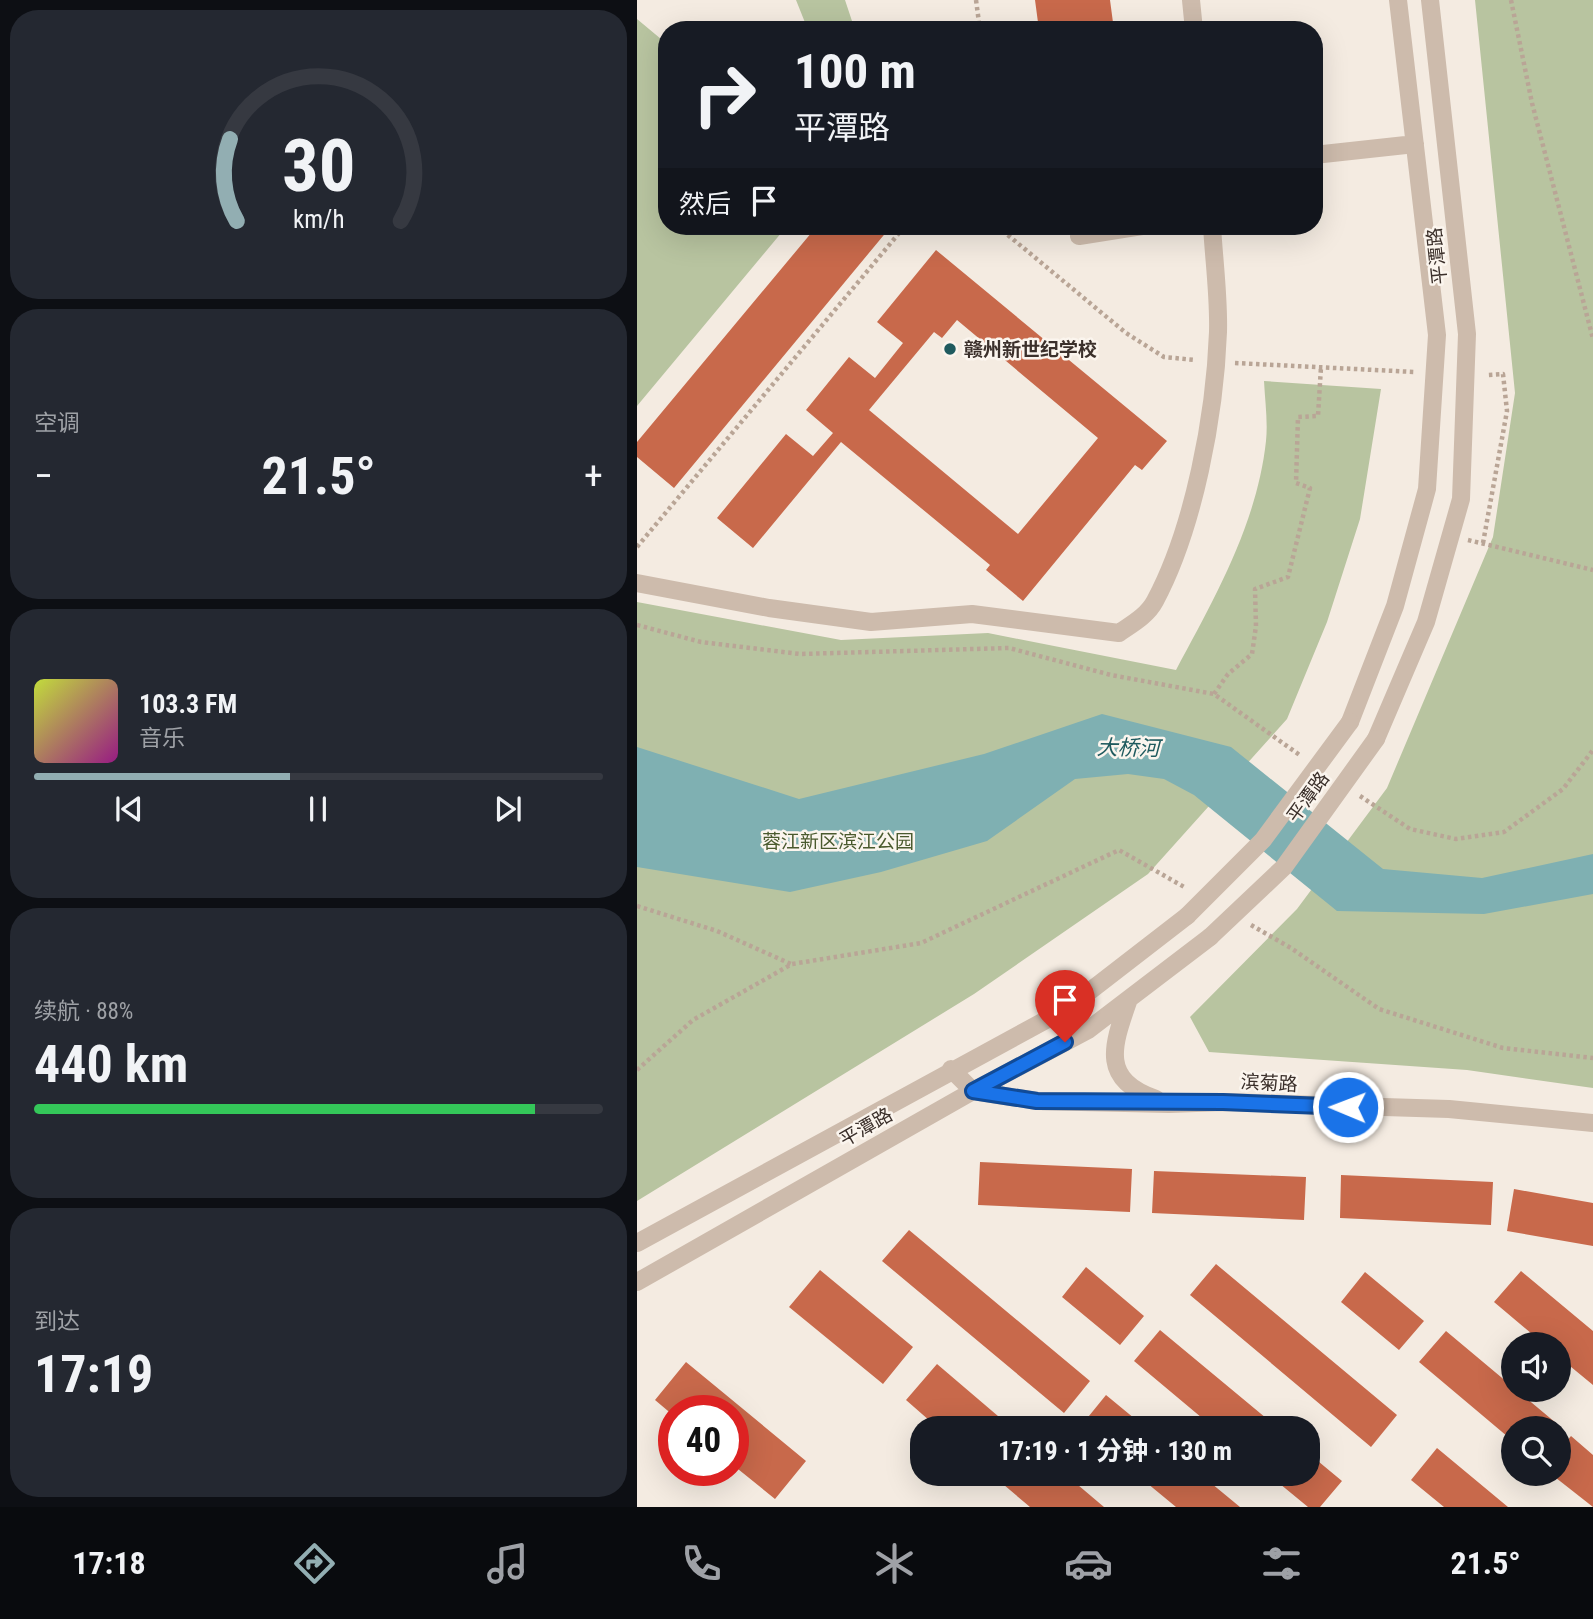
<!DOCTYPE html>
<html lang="zh">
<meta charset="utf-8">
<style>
body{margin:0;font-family:"Roboto Condensed","Noto Sans SC",sans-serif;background:#242831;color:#f1f3f6;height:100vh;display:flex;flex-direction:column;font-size:26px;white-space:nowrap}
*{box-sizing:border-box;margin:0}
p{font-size:23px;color:#9ea1a6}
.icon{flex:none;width:38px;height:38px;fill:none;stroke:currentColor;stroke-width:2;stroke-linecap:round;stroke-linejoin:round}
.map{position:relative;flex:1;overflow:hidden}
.panel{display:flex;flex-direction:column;gap:10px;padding:10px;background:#0d0f14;width:637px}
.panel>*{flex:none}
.banner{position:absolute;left:21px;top:21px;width:665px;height:214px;border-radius:28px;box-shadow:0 7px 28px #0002;background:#171b24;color:#f1f3f6;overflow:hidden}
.controls{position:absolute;left:864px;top:1332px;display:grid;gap:14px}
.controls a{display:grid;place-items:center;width:70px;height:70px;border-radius:50%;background:#171b24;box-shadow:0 7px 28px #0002;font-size:35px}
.speed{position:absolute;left:21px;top:1395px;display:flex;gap:14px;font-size:35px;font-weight:700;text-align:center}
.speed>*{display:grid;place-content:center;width:91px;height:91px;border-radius:50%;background:#171b24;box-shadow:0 7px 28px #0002;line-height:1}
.speed .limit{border:10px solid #d22;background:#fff;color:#111}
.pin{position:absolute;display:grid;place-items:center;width:60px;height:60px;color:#fff;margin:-72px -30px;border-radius:50% 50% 50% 0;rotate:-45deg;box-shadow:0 0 7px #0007}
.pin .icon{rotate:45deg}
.me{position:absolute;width:77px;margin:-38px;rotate:271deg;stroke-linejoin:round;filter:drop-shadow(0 0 5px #0008)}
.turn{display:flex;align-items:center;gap:24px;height:147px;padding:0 21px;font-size:32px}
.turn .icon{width:91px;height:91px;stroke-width:2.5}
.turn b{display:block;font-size:49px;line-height:60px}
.then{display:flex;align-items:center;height:66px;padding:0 21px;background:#0003;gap:14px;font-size:26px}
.big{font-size:52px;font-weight:700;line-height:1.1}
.panel .tile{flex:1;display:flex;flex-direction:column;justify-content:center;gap:10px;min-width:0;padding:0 24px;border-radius:28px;background:#242831}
.panel .dial{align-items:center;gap:0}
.dial svg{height:182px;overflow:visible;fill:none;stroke:#363941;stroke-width:7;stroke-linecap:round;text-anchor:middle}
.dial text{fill:#f1f3f6;stroke:none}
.song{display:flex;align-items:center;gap:21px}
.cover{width:84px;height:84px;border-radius:10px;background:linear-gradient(135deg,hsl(70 70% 55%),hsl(310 70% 35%))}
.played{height:7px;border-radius:4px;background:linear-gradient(90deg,#92aeb2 45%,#363941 45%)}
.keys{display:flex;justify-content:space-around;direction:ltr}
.heat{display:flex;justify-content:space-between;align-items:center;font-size:38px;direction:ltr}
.charge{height:10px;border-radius:5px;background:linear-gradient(90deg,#34c759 88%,#363941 0)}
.trip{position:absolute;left:273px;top:1416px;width:410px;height:70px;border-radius:28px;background:#171b24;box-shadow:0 7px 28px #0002;font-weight:700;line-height:70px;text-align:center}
.dock{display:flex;height:112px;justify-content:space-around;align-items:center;background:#090b0e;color:#9ea1a6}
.dock .icon{width:49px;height:49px}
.dock .on{color:#92aeb2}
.dock b{font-size:32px;color:#f1f3f6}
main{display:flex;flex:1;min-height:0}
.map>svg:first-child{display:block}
.green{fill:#b8c4a0}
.water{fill:#7fb0b2}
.building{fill:#c8694b;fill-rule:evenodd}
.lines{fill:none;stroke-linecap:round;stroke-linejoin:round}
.path{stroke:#b9a596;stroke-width:4.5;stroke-dasharray:3.5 3.5;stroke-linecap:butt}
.minor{stroke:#cdbbac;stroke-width:18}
.minor-bridge{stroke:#cdbbac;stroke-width:18}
.route-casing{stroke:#114b97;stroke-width:18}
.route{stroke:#1a73e8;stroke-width:12}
.poi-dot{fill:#1f5a5e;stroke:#fbf5ee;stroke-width:2.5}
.labels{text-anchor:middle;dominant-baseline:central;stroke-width:5;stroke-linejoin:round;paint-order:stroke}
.street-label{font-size:19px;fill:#3b302b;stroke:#fbf5ee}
.poi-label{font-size:19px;font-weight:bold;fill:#3b302b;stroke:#fbf5ee;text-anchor:start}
.park-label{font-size:19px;fill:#4a5a2e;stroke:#fbf5ee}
.water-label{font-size:21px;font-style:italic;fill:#1f5a5e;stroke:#fbf5ee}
</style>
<main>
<section class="panel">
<div class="tile dial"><svg viewBox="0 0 100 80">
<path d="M14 69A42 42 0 1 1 86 69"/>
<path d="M14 69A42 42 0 0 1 11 33" stroke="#92aeb2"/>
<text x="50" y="56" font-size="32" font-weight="700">30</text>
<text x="50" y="72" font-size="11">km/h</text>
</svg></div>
<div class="tile"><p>空调</p>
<div class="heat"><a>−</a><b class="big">21.5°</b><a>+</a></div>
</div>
<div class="tile">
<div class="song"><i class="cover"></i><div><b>103.3 FM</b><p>音乐</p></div></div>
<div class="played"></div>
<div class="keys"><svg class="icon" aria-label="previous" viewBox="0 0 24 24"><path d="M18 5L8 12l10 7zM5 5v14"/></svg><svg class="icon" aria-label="pause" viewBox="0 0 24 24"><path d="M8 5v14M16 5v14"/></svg><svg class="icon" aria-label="next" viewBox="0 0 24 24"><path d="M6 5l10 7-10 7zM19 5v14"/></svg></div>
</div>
<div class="tile"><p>续航 · 88%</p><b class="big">440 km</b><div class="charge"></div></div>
<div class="tile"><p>到达</p><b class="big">17:19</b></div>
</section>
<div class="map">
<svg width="956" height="1507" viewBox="0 0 956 1507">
<rect width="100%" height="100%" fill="#f4ebe1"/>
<path class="green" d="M 159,0 L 208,0 L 218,30 L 171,30 Z
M 838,0 L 956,0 L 956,1088 L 830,1070 L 572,1052 L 553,1017 L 660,909 L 750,788 L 856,537 L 878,393 Z
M 0,19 L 30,44 L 30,226 L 150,226 L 0,406 Z
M 627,381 L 744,389 L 723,519 L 690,622 L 650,719 L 511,874 L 337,994 L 0,1201 L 0,602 L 204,640 L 351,633 L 539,670 C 578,597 620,524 629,441 C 631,422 628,401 627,381 Z"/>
<path class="water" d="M 465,714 L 594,747 L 746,869 L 845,878 L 956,854 L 956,894 L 847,914 L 700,911 L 557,795 L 527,779 L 491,774 L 438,779 L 350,841 L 244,872 L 153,892 L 0,867 L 0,747 L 162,799 L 347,754 Z"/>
<path class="building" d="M 398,0 L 473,0 L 477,30 L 402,30 Z
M 180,226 L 246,226 L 251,230 L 37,488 L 0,457 L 0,442 Z
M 299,250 L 530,441 L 505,470 L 498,465 L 386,601 L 349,570 L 353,565 L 204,442 L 116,548 L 80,518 L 149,434 L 176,456 L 196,433 L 169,410 L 212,357 L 238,378 L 266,343 L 240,322 ZM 320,320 L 461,438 L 381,534 L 232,410 L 297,332 L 305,338 Z
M 343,1162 L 495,1169 L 493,1212 L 341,1205 Z
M 517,1171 L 669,1177 L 667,1220 L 515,1213 Z
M 704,1175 L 856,1182 L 854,1225 L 703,1218 Z
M 877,1189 L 956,1203 L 956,1246 L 870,1231 Z
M 272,1230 L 453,1381 L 427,1413 L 245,1261 Z
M 579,1264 L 760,1415 L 734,1447 L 553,1295 Z
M 449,1267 L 507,1316 L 483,1345 L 425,1297 Z
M 183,1270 L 276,1347 L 246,1384 L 152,1307 Z
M 884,1271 L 956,1331 L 956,1385 L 922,1357 L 922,1344 L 907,1344 L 857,1302 Z
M 728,1272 L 787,1321 L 762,1350 L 704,1302 Z
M 523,1330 L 641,1428 L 577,1428 L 497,1361 Z
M 809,1331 L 919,1423 L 914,1428 L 877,1428 L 877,1442 L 782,1362 Z
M 49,1362 L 169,1461 L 138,1499 L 96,1465 L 96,1410 L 37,1410 L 37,1416 L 18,1400 Z
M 300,1364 L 375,1428 L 301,1428 L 269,1400 Z
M 469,1395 L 509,1428 L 443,1427 Z
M 934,1436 L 956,1455 L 956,1507 L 914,1474 L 922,1474 L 922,1450 Z
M 800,1448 L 871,1507 L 807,1507 L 774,1480 Z
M 670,1452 L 705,1481 L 683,1507 L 671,1507 L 631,1474 L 670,1474 Z
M 354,1474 L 428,1474 L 467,1507 L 393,1507 Z
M 499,1474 L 563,1474 L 603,1507 L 539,1507 Z"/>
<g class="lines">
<path class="path" d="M 339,0 L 343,30
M 874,0 L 895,103 L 956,339
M 360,226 L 489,333 L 527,357 L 558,360
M 598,363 L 778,372
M 831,540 L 956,570
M 846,543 L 870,411 L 866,374 L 850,375
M 0,547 L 268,226
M 0,625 L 64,642 L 163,654 L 372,648 L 474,675 L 577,694 L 664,756
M 577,694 L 591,674 L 615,654 L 619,626 L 618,589 L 651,577 L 673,488 L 659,483 L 661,417 L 681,416 L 684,367
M 723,796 L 773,829 L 819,839 L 867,832 L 926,789 L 956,750
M 0,906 L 80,931 L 154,964
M 614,925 L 654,948 L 742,1009 L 866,1048 L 956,1058
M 0,1070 L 56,1020 L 155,964 L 284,943 L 482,850 L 549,888"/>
<path class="minor" d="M 554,0 L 557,30
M 677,155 L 778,144
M 442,236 L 505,226
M 0,583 L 132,608 L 234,622 L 335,614 L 482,633 C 495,624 510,616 518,601 C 557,528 578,415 581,332 C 582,297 577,261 575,226
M 713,722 L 758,606 L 790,489 L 800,335 L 761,0
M 739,739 L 789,622 L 824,499 L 830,334 L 793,0
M 492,999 C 476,1045 462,1079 519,1099
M 314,1069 L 336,1091 L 400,1101 L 532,1104 L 586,1102 L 812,1109 L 956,1123
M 0,1243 L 431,1008 L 550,916
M 0,1282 L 336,1091 L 451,1030 L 573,937"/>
<path class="minor-bridge" d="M 550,916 L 626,840 L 713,722
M 573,937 L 647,867 L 739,739"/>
</g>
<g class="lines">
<defs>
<path id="route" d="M 428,1042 L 336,1091 L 400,1101 L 586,1102 L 711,1107"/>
</defs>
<use href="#route" class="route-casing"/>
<use href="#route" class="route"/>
</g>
<circle class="poi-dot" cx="313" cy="349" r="7"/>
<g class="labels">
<g class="street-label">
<text transform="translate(800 256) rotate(-96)">平潭路</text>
<text transform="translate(671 797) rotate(-54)">平潭路</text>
<text transform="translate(632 1083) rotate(3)">滨菊路</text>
<text transform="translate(229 1127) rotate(-30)">平潭路</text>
</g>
<g class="poi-label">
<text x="327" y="349">赣州新世纪学校</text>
</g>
<g class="park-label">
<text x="201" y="841">蓉江新区滨江公园</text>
</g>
<g class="water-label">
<text transform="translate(491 748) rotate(1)">大桥河</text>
</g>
</g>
</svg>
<div class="controls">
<a><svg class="icon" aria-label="sound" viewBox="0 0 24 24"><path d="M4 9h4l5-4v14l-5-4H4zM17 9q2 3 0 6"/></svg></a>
<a><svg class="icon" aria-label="search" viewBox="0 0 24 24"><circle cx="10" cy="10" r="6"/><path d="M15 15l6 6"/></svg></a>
</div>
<div class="speed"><div class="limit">40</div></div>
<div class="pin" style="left:428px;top:1042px;background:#d93025"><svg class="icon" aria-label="arrive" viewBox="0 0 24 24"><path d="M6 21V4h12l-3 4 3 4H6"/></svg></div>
<svg class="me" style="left:711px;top:1107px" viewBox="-20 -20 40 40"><circle r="17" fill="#1a73e8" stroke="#fff" stroke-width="3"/><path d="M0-11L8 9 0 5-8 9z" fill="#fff"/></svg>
<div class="trip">17:19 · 1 分钟 · 130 m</div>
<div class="banner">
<div class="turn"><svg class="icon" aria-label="right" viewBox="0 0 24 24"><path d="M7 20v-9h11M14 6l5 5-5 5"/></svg><div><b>100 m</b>平潭路</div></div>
<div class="then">然后<svg class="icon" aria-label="arrive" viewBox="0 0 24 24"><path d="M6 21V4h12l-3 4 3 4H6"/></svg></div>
</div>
</div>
</main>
<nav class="dock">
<b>17:18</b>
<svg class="icon on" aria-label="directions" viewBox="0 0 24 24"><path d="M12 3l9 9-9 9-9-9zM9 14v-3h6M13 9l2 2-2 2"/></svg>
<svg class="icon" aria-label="music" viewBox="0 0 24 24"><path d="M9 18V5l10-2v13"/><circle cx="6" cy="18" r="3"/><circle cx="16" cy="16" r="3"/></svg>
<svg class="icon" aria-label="phone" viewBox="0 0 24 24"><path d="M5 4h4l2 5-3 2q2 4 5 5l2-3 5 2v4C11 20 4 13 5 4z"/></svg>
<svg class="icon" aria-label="climate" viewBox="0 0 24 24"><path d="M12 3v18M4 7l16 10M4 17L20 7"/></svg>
<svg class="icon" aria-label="car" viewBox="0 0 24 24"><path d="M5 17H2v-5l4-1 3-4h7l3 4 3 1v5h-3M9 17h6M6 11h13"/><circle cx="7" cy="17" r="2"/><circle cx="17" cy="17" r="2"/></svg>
<svg class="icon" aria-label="filters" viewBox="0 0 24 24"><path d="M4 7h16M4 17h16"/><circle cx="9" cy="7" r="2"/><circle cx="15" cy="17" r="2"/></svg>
<b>21.5°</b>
</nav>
